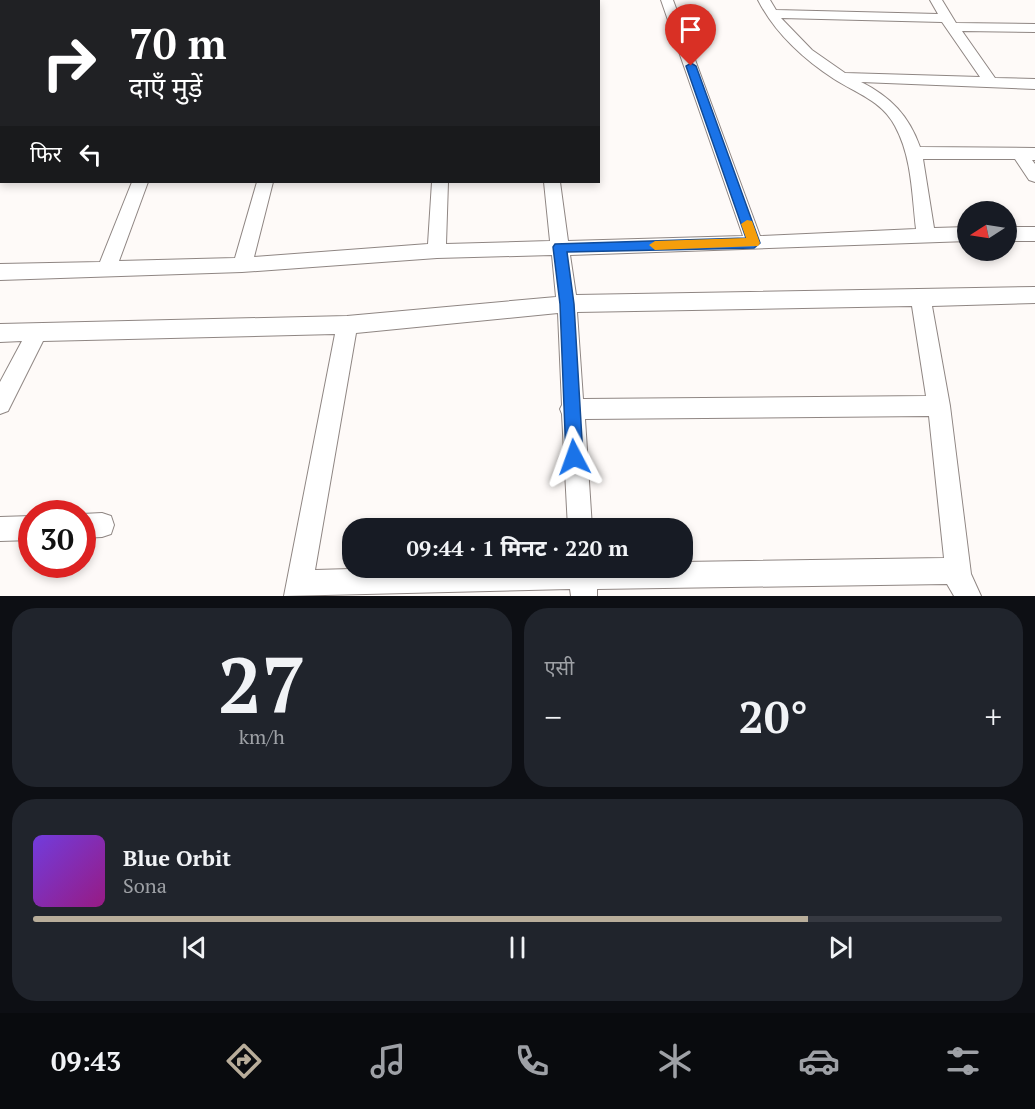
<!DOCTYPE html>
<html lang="hi">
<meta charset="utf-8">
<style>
body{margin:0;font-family:"PT Serif","Noto Sans Devanagari",serif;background:#20242c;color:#f1f3f6;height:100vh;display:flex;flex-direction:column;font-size:22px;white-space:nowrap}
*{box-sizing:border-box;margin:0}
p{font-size:20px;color:#9ea1a6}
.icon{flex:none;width:33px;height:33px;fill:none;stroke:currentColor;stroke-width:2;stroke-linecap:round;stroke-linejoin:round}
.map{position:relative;height:596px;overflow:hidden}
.details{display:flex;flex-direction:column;gap:12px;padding:12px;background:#0d0f14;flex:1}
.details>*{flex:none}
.hud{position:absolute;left:0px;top:0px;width:600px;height:183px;box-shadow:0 3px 9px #0003;background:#202124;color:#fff;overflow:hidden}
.needle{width:39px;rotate:258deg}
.tools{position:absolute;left:957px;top:201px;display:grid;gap:12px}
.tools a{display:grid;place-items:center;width:60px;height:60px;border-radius:50%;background:#171b24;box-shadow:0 3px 9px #0003;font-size:30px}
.speed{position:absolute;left:18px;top:500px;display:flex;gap:12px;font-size:30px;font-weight:700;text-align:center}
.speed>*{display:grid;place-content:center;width:78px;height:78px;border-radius:50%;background:#171b24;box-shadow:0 3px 9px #0003;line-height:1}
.speed .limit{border:9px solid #d22;background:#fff;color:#111}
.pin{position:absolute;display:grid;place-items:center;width:51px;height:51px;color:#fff;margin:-62px -26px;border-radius:50% 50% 50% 0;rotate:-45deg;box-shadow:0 0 6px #0007}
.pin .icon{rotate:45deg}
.me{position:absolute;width:66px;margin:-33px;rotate:356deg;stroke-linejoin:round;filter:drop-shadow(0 0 4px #0008)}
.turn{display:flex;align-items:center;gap:21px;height:126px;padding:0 30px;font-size:27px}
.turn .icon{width:78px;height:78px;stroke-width:2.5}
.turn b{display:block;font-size:42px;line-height:51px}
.then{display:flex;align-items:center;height:57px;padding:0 30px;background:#0003;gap:12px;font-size:22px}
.big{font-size:45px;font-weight:700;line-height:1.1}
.details .card{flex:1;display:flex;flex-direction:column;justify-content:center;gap:9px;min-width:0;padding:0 21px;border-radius:24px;background:#20242c}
.details .dial{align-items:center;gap:0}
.dial b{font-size:78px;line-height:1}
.song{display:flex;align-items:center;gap:18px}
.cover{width:72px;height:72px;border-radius:9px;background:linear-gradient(135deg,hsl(260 70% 55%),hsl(310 70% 35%))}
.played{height:6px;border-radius:3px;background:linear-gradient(90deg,#b8ad9a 80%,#363941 80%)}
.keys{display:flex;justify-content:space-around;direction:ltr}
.heat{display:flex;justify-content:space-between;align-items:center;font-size:33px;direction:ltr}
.details .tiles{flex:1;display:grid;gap:12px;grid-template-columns:1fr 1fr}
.card:last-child{grid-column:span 2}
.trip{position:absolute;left:342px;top:518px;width:351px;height:60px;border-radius:24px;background:#171b24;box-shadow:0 3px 9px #0003;font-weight:700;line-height:60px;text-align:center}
.tabs{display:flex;height:96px;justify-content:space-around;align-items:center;background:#090b0e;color:#9ea1a6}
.tabs .icon{width:42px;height:42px}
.tabs .selected{color:#b8ad9a}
.tabs b{font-size:27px;color:#f1f3f6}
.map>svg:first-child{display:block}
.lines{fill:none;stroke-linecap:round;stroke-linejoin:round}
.minor-casing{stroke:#8f8683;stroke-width:2}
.minor{fill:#fff;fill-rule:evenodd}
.route{fill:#1a73e8;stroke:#114b97;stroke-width:1.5}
.slow{fill:#f59e0b}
</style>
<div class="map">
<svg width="1035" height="596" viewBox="0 0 1035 596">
<rect width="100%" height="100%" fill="#fefaf8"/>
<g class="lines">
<defs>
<path id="minor" d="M 57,0 L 70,0 L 56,2 Z
M 137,0 L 150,0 L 136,2 Z
M 245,0 L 257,0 L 244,2 Z
M 331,0 L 343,0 L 330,2 Z
M 476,0 L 498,0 L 499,2 L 477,2 Z
M 529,0 L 541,0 L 528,2 Z
M 661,0 L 673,0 L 760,236 L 916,229 C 912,195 912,157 895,126 C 882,101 856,93 834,79 C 802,58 775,33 758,0 L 770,0 L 776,10 L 938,14 L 930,0 L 942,0 L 956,23 L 1035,24 L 1035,32 L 962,31 L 995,78 L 1035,79 L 1035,89 L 861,82 C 891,97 909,116 920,147 L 1035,148 L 1035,160 L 1032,160 L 1035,164 L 1035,182 L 1029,180 L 1015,159 L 923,159 L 934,228 L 968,227 L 968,241 L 570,255 L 576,295 L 1035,287 L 1035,303 L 932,306 L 950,406 L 971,574 L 981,596 L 954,596 L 947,584 L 597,589 L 597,596 L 571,596 L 570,589 L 284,596 L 335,334 L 43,341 L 8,411 L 0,414 L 0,382 L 22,341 L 0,342 L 0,324 L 347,316 L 556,297 L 552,255 L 437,258 L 242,272 L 0,280 L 0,264 L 100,262 L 132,182 L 148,182 L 119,261 L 235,258 L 257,182 L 273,182 L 254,257 L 428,244 L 432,182 L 448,182 L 446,244 L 550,241 L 544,182 L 560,182 L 568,241 L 743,236 ZM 781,18 L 942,22 L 980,77 L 845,73 L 812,50 ZM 912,306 L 926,396 L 583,399 L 577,312 ZM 558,313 L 562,405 L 560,409 L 562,414 L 568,528 L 592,528 L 585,419 L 929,416 L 944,558 L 682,562 L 682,567 L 422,567 L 315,570 L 356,333 Z
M 0,15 L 2,15 L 2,23 L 0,23 Z
M 0,47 L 2,47 L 0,56 Z
M 0,63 L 2,63 L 2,71 L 0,71 Z
M 0,124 L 2,124 L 2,134 L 0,134 Z
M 1006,227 L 1035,227 L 1035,241 L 1006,241 Z
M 102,513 L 111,516 L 114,525 L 111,534 L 102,537 L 82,538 L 82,514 Z
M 32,516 L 32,540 L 0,541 L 0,517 Z"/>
</defs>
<use href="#minor" class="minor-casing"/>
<use href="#minor" class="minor"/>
</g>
<path class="route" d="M 691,63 L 696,66 L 760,243 L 754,248 L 567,252 L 574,304 L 583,457 L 580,462 L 574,465 L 569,462 L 566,457 L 560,304 L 553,247 L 555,244 L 746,238 L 686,66 Z"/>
<path class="slow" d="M 747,220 L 752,221 L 760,243 L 758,246 L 655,250 L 649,245 L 655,241 L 746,238 L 741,224 Z"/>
</svg>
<div class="tools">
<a><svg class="needle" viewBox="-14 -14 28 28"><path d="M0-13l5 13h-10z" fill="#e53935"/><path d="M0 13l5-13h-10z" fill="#9ea1a6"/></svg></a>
</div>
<div class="speed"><div class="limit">30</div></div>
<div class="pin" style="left:691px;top:66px;background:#d93025"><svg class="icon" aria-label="arrive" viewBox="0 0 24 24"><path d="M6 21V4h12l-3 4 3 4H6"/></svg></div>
<svg class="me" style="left:574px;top:457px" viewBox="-20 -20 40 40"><path d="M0-17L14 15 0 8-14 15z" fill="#1a73e8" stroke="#fff" stroke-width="4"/></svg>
<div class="trip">09:44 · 1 मिनट · 220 m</div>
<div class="hud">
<div class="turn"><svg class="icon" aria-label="right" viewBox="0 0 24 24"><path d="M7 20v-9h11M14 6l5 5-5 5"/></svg><div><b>70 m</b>दाएँ मुड़ें</div></div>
<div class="then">फिर<svg class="icon" aria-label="left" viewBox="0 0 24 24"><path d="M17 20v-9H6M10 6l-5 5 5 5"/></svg></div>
</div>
</div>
<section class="details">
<div class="tiles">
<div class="card dial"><b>27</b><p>km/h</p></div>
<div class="card"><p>एसी</p>
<div class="heat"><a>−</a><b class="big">20°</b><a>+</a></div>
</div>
<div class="card">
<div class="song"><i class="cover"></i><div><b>Blue Orbit</b><p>Sona</p></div></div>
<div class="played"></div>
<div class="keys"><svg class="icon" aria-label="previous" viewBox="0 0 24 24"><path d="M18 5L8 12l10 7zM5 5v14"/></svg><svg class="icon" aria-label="pause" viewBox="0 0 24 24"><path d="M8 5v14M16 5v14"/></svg><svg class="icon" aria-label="next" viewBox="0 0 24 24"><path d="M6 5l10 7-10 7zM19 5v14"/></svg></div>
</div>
</div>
</section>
<nav class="tabs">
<b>09:43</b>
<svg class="icon selected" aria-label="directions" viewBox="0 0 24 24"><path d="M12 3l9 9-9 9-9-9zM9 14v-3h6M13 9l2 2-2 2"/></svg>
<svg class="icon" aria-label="music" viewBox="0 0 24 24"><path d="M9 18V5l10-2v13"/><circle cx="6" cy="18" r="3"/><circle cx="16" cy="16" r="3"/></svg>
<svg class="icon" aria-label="phone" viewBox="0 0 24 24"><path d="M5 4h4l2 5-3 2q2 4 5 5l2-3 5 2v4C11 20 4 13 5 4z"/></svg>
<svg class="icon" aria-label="climate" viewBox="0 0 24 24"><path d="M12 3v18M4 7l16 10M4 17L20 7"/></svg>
<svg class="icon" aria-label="car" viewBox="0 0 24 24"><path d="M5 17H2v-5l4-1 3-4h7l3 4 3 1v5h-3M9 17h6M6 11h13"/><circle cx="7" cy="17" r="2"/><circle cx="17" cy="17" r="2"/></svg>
<svg class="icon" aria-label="filters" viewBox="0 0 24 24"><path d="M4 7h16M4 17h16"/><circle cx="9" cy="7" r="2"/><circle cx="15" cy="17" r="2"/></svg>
</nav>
